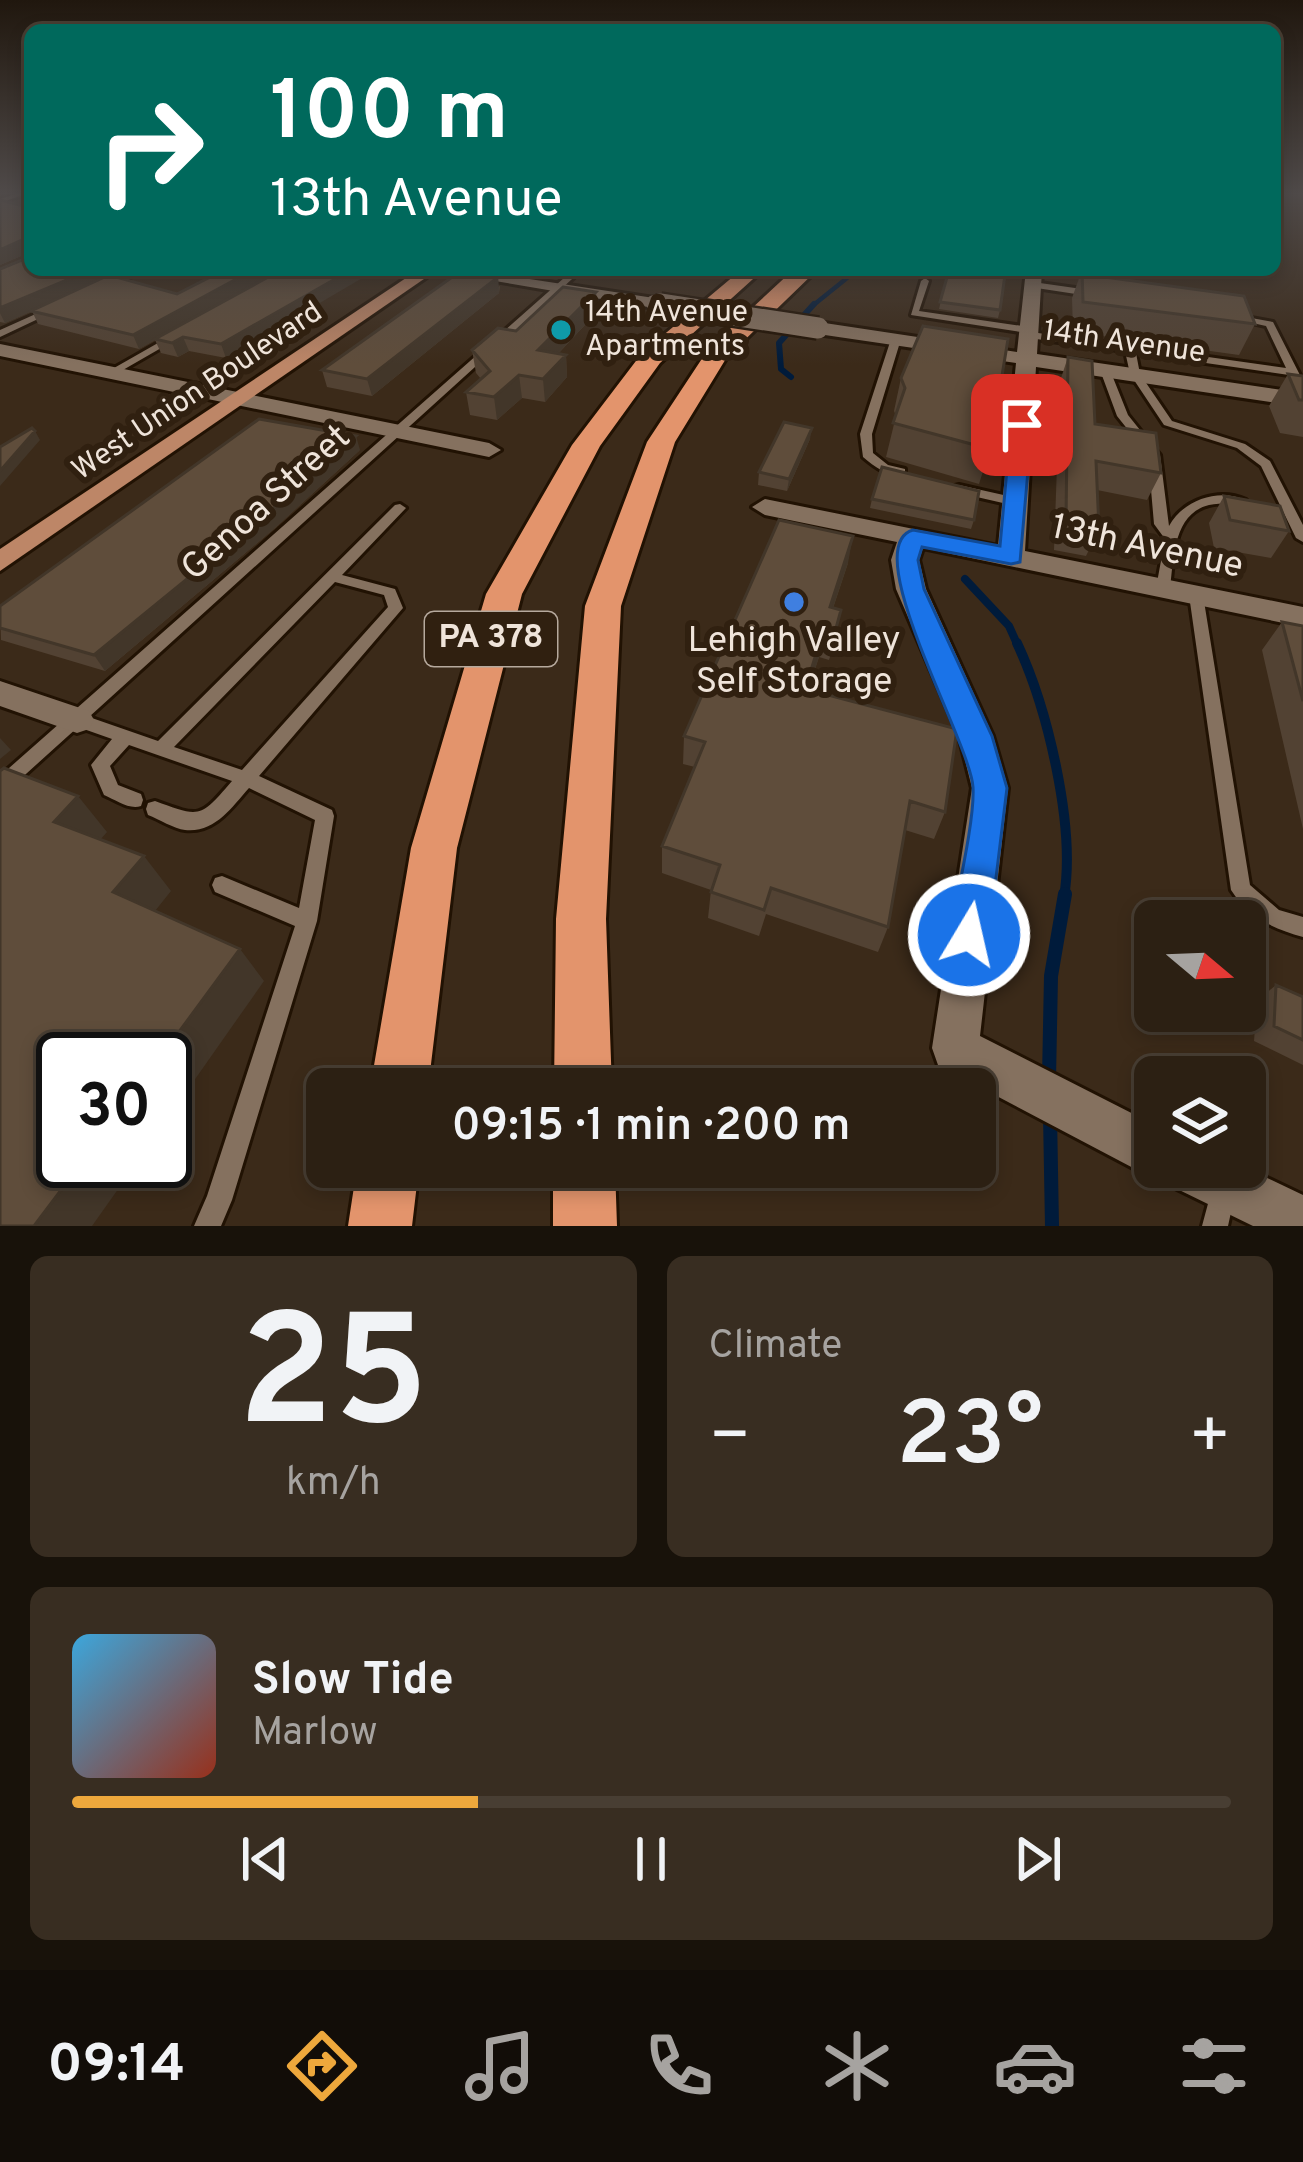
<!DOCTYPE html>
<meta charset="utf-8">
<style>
body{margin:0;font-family:Overpass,sans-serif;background:#382d21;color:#f1f3f6;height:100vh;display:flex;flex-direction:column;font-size:45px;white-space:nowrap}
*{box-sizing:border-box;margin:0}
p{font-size:39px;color:#a6a3a0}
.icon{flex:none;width:66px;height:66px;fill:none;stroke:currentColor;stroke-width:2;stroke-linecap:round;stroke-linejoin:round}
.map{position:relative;height:1226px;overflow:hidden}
.sheet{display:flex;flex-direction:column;gap:30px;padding:30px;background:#18120a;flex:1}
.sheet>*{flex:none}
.top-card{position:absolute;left:24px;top:24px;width:1257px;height:252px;border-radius:18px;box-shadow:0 6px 18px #0003,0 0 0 3px #483e33;background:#00695c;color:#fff;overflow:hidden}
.needle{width:78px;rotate:109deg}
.tools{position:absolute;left:1134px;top:900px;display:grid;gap:24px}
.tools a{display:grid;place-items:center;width:132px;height:132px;border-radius:18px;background:#2c2013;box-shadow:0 6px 18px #0003,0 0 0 3px #483e33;font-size:60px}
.speed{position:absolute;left:36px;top:1032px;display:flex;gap:24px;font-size:60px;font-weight:700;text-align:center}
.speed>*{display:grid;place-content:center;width:156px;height:156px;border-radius:50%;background:#2c2013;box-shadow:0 6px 18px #0003,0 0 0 3px #483e33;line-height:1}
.speed .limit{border:6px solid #111;border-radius:18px;background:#fff;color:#111}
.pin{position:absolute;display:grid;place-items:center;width:102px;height:102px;color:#fff;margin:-51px;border-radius:24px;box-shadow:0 6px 18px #0006}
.me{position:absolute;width:132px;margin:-66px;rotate:9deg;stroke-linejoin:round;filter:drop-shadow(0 0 9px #0008)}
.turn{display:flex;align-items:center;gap:42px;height:252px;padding:0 48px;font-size:54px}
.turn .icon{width:156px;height:156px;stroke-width:2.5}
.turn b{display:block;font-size:84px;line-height:102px}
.big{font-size:90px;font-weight:600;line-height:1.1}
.sheet .widget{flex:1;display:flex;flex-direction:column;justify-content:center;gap:18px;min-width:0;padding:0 42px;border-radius:18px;background:#382d21}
.sheet .dial{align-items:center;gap:0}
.dial b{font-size:156px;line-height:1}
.song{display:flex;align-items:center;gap:36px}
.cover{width:144px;height:144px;border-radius:18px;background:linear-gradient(135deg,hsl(200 70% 55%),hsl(10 70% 35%))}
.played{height:12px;border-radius:6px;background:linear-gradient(90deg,#eea83c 35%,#483e33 35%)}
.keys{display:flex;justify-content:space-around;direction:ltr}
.heat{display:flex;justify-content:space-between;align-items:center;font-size:66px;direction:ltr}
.sheet .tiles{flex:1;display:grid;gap:30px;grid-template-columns:1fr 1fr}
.widget:last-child{grid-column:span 2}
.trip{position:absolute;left:306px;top:1068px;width:690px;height:120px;border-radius:18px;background:#2c2013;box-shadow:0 6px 18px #0003,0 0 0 3px #483e33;font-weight:600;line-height:120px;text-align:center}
.menu{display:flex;height:192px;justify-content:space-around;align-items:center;background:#120d08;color:#a6a3a0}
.menu .icon{width:84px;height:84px}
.menu .selected{color:#eea83c}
.menu b{font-size:54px;color:#f1f3f6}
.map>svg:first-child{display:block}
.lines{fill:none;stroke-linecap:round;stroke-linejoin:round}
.stream-far4{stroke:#001b3b;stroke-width:4.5}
.stream-far3{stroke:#001b3b;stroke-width:6}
.stream-far2{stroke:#001b3b;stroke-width:8}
.stream-far1{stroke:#001b3b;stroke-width:10}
.stream{stroke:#001b3b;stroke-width:14}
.service-casing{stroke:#211203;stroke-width:6}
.minor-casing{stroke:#211203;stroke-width:6}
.primary-casing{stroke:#211203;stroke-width:6}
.motorway-casing{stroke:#211203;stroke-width:6}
.service{fill:#85715f;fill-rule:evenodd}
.minor{fill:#85715f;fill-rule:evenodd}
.primary{fill:#bd8667;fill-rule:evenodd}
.motorway{fill:#e3946c;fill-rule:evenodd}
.minor-bridge-far1-casing{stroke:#211203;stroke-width:20;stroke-linecap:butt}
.minor-bridge-casing{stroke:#211203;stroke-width:26;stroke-linecap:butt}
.minor-bridge-far1{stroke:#85715f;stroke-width:16}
.minor-bridge{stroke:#85715f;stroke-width:21}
.wall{fill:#524233}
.shaded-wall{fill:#423629}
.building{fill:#5f4d3b;stroke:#423629;stroke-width:3}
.route{fill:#1a73e8;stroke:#114b97;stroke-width:3}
.culture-dot{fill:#0f9aa8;stroke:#302010;stroke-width:4.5}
.shop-dot{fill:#3f7fe0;stroke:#302010;stroke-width:4.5}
.labels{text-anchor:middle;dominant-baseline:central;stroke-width:12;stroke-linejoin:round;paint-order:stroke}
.far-poi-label{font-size:30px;fill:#efe4da;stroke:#302010;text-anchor:start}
.far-street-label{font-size:30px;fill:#efe4da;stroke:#302010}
.shield{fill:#302010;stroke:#b6a99d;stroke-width:3}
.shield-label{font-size:33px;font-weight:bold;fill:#efe4da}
.street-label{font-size:36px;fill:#efe4da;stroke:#302010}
.poi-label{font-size:36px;fill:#efe4da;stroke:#302010}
</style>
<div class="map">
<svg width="1303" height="1226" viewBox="0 0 1303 1226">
<rect width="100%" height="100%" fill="#3b2a19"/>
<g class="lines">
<path class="stream-far4" d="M 811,307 L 857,270"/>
<path class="stream-far3" d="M 791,377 L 781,369 L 779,343 L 814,304"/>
<path class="stream-far2" d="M 965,579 L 1009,626 L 1018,646"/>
<path class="stream-far1" d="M 1017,643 C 1047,707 1076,826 1064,897"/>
<path class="stream" d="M 1049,1079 L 1051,976 L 1065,894
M 1050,1114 L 1052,1226"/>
<defs>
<path id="service" d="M 16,194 L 25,194 L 0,203 L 0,199 Z
M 133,270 L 144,270 L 109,287 L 102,285 Z
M 573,270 L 582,270 L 89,717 L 158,741 L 395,505 L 400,504 L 406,508 L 342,575 L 395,589 L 403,608 L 259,776 L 332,810 L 334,816 L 317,921 L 232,1200 L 221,1226 L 194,1226 L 207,1196 L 295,926 L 215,892 L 212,885 L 215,878 L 222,876 L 299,908 L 315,820 L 249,788 C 231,808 215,833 185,830 C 174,829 159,819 148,815 L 146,809 L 148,803 L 155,801 C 201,818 200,818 232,781 L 129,745 L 110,766 L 118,785 L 141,794 L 143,800 L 141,806 C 129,810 116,800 104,795 L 91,765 L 112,739 L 78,727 L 6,792 L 0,795 L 0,776 ZM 335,582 L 384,595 L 388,607 L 242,770 L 174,747 Z
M 925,278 L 929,281 L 919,311 L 1029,327 L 1034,330 L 1031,332 L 1286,368 L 1266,326 L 1230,318 L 1235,315 L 1273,322 L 1303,381 L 1303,395 L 1298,392 L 1289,375 L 1136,353 L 1140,374 L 1172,421 L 1245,444 L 1270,461 L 1303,525 L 1303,542 L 1296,538 L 1261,466 L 1237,448 L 1164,425 L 1130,374 L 1125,351 L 1029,338 L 1024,335 L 1027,333 L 911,315 L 921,281 Z
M 1033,282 L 1089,290 L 1093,293 L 1089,296 L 1030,287 L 1029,285 Z
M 49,308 L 57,310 L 0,337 L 0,330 Z
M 172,335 L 177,338 L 175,340 L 116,374 L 107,372 Z
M 896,336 L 901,339 L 872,434 L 873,453 L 888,465 L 905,469 L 905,475 C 887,476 876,468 863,457 L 860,434 L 891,339 Z
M 1105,367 L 1110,370 L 1128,415 L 1160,455 L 1169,526 C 1184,499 1219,488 1246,500 C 1235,505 1222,502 1209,505 C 1173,514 1174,558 1170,588 L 1163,593 L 1156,588 L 1165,539 L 1154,524 L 1148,455 L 1117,416 L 1100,370 Z
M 959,485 L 1021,499 L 1022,502 L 1016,506 L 955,492 L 955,486 Z
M 1196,590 L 1203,595 L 1250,885 L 1279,910 L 1303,917 L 1303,937 C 1272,928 1249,918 1231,890 L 1189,595 Z
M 1222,1181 L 1231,1185 L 1235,1194 L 1228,1226 L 1202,1226 L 1213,1185 Z"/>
<path id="minor" d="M 430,270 L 471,270 L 654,298 L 663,303 L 654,308 Z
M 1026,270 L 1042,270 L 1037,354 L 1303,393 L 1303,407 L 1036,367 L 1025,551 L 1303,607 L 1303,627 L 923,548 L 919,560 L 926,589 L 993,736 L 1008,788 L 980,1036 L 1155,1125 L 1155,1167 L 1244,1167 L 1303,1195 L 1303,1226 L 1253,1226 L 1169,1185 L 1164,1174 L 1155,1177 L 1137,1170 L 938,1065 L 932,1048 L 972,788 L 959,736 L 896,589 L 891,560 L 897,542 L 765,515 L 752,507 L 765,499 L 998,546 L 1016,363 L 818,334 L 808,328 L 818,322 L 1017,352 Z
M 0,344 L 489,443 L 501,450 L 489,457 L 0,356 Z
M 0,681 L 89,711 L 94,720 L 89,729 L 77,733 L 0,706 Z"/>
<path id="primary" d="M 418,270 L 437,270 L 0,571 L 0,549 Z"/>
<path id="motorway" d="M 741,270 L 763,270 L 660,363 L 600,446 L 522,594 L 457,848 L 428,1089 L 370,1089 L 411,848 L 486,594 L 572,445 L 642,353 Z
M 793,270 L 817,270 L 727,357 L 675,442 L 621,606 L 606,919 L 612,1089 L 554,1089 L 556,919 L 585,606 L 647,442 L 709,348 Z
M 357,1167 L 419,1167 L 412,1226 L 348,1226 Z
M 553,1167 L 615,1167 L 617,1226 L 553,1226 Z"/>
</defs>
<use href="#service" class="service-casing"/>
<use href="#minor" class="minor-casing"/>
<use href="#primary" class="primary-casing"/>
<use href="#motorway" class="motorway-casing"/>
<use href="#service" class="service"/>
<use href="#minor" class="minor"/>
<use href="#primary" class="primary"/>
<use href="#motorway" class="motorway"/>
<defs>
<path id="minor-bridge-far1" d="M 654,303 L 680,307"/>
<path id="minor-bridge" d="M 660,304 L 818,328"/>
</defs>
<use href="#minor-bridge-far1" class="minor-bridge-far1-casing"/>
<use href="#minor-bridge" class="minor-bridge-casing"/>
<use href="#minor-bridge-far1" class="minor-bridge-far1"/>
<use href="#minor-bridge" class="minor-bridge"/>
</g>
<path class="wall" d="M 20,194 L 30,194 L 112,276 L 177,294 L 282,270 L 226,358 L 189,351 L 178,357 L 161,353 L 155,340 L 139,349 L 38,324 L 32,311 L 5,323 L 0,322 L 0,269 L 27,258 L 28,253 L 0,265 L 24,206 L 29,201 L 23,200 Z
M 927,270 L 984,270 L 1000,310 L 998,318 L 939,309 L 947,276 L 926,273 Z
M 1082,270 L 1104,277 L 1255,324 L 1239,355 L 1073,332 L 1072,298 Z
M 500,286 L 499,293 L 372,396 L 327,387 L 322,370 Z
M 596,292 L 597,312 L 558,354 L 566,355 L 567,377 L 545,402 L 522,398 L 497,420 L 470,415 L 466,392 L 481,379 L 476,373 L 472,350 Z
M 1068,357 L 1095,424 L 1161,473 L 1147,500 L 1097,490 L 1099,529 L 1086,556 L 1054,550 L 1060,381 Z
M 1288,374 L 1303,376 L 1303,437 L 1280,433 L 1269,406 Z
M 901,378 L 990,449 L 979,484 L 886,457 L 896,416 L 894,411 Z
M 810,439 L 787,491 L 758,485 L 759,472 Z
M 360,450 L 275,528 L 105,671 L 1,640 L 0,606 Z
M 1224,496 L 1289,531 L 1271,558 L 1214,548 L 1209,523 Z
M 872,499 L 974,520 L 971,529 L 870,508 Z
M 848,563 L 833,608 L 836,638 L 829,660 L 819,657 L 808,690 L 945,812 L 934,839 L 905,830 L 888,927 L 878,952 L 766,914 L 759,936 L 708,918 L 711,890 L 662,873 L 662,846 L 695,767 L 683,764 L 684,736 Z
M 1282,622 L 1303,626 L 1303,829 L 1262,650 Z
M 1276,985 L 1303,997 L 1303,1065 L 1254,1041 L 1257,1001 Z"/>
<path class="shaded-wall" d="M 22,240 L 28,253 L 0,265 L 0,250 Z
M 91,270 L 126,270 L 5,323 L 0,313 L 0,308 Z
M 253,270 L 280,270 L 139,349 L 133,335 Z
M 350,270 L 376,270 L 226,358 L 221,344 Z
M 498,272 L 499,293 L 372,396 L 367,379 Z
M 596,292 L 597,312 L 540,373 L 538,350 Z
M 183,337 L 189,351 L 178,357 L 172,343 Z
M 566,355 L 567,377 L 545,402 L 543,379 Z
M 519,375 L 522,398 L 497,420 L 494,397 Z
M 812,428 L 810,439 L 787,491 L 789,479 Z
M 35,431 L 40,440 L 0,486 L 0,471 Z
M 356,436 L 360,450 L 275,528 L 105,671 L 94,655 Z
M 853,536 L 848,563 L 824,635 L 830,607 Z
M 824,629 L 819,657 L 799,718 L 805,689 Z
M 0,738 L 11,750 L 0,759 Z
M 78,796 L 107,832 L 85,857 L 54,822 Z
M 144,856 L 171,891 L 143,926 L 113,892 Z
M 240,949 L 264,981 L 165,1122 L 165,1059 L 159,1059 Z
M 83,1161 L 138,1161 L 92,1226 L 34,1226 Z"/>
<path class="building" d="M 28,194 L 30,194 L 30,270 L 91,270 L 0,308 L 0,269 L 27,258 L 28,245 L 22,240 L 0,250 L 0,200 L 24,206 L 29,201 Z
M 224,270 L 253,270 L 133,335 L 31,311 L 109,275 L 177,294 Z
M 281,270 L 351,270 L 221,344 L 183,337 L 172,343 L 155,339 Z
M 462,270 L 498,272 L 491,277 L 497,278 L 367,379 L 322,370 Z
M 949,270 L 984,270 L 984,272 L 1005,275 L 1000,310 L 940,302 Z
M 1082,270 L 1104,272 L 1104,277 L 1244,296 L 1255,324 L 1083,302 Z
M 563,287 L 596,292 L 538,350 L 566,355 L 543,379 L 519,375 L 494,397 L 466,392 L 490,371 L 472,350 L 498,328 L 516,331 Z
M 923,326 L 1008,339 L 990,449 L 893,423 L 905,388 L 901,378 Z
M 1068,357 L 1092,361 L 1095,424 L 1156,433 L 1161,473 L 1096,461 L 1099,529 L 1066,523 Z
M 1288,374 L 1303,376 L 1303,400 L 1299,400 Z
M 259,419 L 356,436 L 269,512 L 94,655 L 0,628 L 0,606 Z
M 784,422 L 812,428 L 789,479 L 759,472 Z
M 32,428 L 35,431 L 0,471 L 0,447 Z
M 882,467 L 979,491 L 974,520 L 872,499 Z
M 1224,496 L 1280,506 L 1289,531 L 1230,520 Z
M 779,520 L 853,536 L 830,607 L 841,610 L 835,632 L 824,629 L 805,689 L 957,729 L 945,812 L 910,801 L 888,927 L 771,888 L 764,910 L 711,892 L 720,865 L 662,846 L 705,742 L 684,736 Z
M 1282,622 L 1303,626 L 1303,701 Z
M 4,768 L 78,796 L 54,822 L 144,856 L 113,892 L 240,949 L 159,1059 L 63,1059 L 63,1161 L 83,1161 L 34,1226 L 0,1226 L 0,771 Z
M 1276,985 L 1303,997 L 1303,1040 L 1274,1026 Z"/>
<linearGradient id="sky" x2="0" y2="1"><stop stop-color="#20170e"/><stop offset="0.53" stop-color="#4f4a49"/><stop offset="1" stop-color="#4f4a49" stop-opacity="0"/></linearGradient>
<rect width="1303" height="365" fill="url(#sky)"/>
<path class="route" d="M 1022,419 L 1032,425 L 1020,562 L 1011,564 L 922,547 L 918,560 L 924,589 L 992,736 L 1007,788 L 989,935 L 983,949 L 969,954 L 956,949 L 950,935 C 956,898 975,821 973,787 C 970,741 856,546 913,530 L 1000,546 L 1011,425 Z"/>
<circle class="culture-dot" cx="561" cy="330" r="12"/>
<circle class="shop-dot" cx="794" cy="602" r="12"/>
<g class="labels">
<g class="far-poi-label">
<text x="585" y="313">14th Avenue<tspan x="585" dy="34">Apartments</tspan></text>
</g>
<g class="far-street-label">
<text transform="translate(1124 343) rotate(8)">14th Avenue</text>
<text transform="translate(198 392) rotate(-34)">West Union Boulevard</text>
</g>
<rect class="shield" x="425" y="612" width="132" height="54" rx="9"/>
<g class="shield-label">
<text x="491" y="639">PA 378</text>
</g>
<g class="street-label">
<text transform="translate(267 504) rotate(-42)">Genoa Street</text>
<text transform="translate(1147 548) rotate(12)">13th Avenue</text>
</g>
<g class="poi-label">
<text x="794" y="642">Lehigh Valley<tspan x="794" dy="41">Self Storage</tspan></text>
</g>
</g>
</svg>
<div class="tools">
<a><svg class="needle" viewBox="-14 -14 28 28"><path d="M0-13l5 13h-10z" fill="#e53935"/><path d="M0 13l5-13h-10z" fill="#a6a3a0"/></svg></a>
<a><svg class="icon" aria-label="layers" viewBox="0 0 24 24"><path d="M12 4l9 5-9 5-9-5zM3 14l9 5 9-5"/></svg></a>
</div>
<div class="speed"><div class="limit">30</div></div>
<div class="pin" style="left:1022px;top:425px;background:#d93025"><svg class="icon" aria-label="arrive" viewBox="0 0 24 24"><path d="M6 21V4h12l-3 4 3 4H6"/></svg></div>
<svg class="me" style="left:969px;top:935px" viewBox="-20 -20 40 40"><circle r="17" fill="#1a73e8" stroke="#fff" stroke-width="3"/><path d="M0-11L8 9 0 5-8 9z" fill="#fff"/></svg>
<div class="trip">09:15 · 1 min · 200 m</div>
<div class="top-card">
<div class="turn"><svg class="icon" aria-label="right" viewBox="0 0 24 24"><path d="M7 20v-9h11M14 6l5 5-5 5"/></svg><div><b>100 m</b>13th Avenue</div></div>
</div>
</div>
<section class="sheet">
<div class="tiles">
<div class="widget dial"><b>25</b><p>km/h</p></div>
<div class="widget"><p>Climate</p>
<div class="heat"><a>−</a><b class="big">23°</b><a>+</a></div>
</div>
<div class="widget">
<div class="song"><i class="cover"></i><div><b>Slow Tide</b><p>Marlow</p></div></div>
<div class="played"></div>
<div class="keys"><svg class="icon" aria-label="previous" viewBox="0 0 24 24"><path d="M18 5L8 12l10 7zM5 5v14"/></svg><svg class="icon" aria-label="pause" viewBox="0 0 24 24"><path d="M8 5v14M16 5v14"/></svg><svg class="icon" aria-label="next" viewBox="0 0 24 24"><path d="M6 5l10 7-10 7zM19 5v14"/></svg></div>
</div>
</div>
</section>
<nav class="menu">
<b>09:14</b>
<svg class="icon selected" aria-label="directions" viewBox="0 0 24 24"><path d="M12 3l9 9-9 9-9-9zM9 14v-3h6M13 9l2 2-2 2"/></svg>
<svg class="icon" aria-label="music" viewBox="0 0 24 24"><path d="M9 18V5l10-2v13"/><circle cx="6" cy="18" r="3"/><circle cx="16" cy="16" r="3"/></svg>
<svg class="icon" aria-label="phone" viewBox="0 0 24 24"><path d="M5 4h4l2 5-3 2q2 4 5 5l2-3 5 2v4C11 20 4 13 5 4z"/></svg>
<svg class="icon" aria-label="climate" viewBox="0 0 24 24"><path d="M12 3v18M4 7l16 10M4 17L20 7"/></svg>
<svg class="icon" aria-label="car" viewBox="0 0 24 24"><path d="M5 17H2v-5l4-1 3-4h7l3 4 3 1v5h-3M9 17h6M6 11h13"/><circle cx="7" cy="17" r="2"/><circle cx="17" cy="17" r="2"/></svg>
<svg class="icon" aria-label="filters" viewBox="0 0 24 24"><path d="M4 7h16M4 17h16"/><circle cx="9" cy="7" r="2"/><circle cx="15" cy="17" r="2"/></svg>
</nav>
